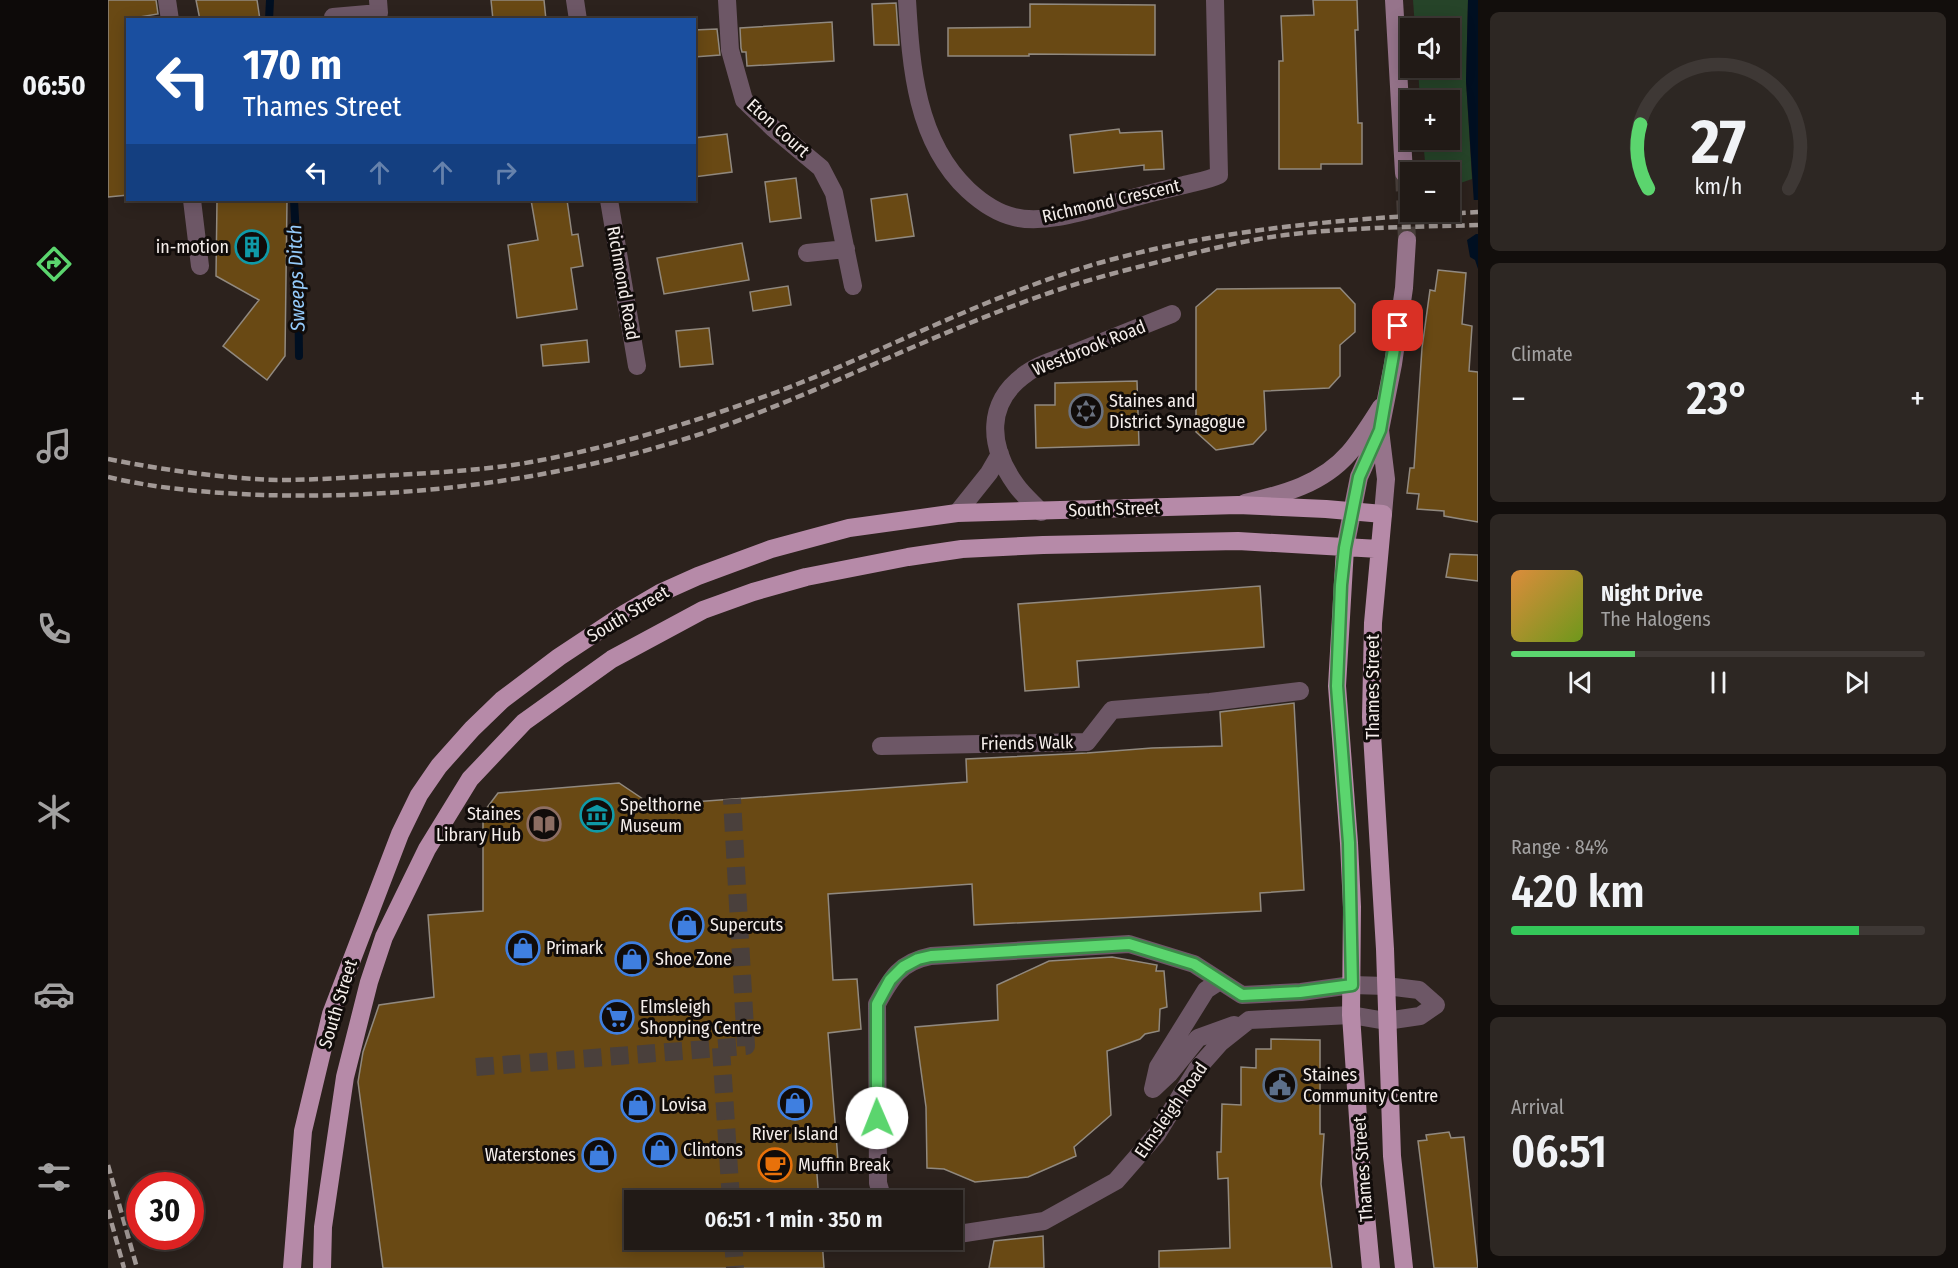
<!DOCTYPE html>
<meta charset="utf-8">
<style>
body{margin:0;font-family:"Fira Sans Condensed",sans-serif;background:#2d2723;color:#f1f3f6;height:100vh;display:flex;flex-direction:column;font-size:22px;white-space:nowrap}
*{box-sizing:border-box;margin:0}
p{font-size:20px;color:#a2a1a1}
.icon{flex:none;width:33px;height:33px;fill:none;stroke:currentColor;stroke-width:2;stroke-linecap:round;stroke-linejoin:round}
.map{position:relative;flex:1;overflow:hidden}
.side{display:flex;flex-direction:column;gap:12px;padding:12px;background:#120e0c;width:480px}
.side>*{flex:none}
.hud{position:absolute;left:18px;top:18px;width:570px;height:183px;border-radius:0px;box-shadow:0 3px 15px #0003,0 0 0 2px #3e3835;background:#1a4fa0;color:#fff;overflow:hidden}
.tools{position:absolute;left:1292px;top:18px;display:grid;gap:12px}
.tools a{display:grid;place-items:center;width:60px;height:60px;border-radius:0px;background:#211a16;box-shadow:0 3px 15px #0003,0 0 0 2px #3e3835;font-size:30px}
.speed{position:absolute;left:18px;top:1172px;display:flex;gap:12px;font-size:30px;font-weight:700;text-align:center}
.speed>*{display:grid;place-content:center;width:78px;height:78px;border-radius:50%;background:#211a16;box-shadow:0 3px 15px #0003,0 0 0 2px #3e3835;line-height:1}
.speed .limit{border:9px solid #d22;background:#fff;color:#111}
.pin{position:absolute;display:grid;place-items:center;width:51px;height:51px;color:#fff;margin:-26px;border-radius:12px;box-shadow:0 3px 9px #0006}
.me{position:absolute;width:66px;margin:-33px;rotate:359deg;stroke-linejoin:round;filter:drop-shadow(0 0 4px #0008)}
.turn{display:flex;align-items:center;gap:21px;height:126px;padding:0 18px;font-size:27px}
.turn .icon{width:78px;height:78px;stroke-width:2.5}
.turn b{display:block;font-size:42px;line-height:51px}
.lanes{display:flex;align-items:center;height:57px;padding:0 18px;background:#0003;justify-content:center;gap:30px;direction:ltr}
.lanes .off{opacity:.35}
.big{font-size:45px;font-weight:600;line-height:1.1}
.side .card{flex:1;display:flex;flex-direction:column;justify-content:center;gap:9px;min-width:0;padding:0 21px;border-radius:9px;background:#2d2723}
.side .dial{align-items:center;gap:0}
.dial svg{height:156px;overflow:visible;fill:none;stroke:#3e3835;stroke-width:7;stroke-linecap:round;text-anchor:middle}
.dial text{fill:#f1f3f6;stroke:none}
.song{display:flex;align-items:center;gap:18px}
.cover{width:72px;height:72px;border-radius:9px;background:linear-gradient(135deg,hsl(30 70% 55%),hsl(80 70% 35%))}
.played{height:6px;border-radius:3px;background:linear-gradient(90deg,#5bd56e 30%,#3e3835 30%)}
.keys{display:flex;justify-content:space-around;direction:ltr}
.heat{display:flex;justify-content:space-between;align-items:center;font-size:33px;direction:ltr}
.charge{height:9px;border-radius:4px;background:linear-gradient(90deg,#34c759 84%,#3e3835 0)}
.trip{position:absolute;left:516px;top:1190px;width:339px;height:60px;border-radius:0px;background:#211a16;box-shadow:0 3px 15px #0003,0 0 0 2px #3e3835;font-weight:600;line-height:60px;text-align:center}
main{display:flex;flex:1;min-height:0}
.menu{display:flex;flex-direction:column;width:108px;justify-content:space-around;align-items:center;background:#0d0a09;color:#a2a1a1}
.menu .icon{width:42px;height:42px}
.menu .selected{color:#5bd56e}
.menu b{font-size:27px;color:#f1f3f6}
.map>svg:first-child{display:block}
.green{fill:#264429}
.water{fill:#000f21}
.pier{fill:#2c221d}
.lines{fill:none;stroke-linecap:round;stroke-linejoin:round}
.stream{stroke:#000f21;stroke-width:8}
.building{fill:#694914;stroke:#91897f;stroke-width:1.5}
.street-tunnel{stroke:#4a403c;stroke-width:18;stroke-dasharray:18 9;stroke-linecap:butt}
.secondary-tunnel{stroke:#4a403c;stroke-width:18;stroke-dasharray:18 9;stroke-linecap:butt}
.street{stroke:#6d5766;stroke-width:18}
.secondary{stroke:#96748b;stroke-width:18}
.primary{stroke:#b68aa8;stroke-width:18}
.rail{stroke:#a29996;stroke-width:4.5;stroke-dasharray:9 4.5;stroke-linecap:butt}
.route-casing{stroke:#3b8a48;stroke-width:15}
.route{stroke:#5bd56e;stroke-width:10}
.labels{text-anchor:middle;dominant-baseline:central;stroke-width:6;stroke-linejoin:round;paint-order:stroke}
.street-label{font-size:18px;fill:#f4edea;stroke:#110c0a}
.poi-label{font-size:18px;fill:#f4edea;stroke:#110c0a;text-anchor:start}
.water-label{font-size:20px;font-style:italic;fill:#95cbfb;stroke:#110c0a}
</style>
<main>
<nav class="menu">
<b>06:50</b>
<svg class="icon selected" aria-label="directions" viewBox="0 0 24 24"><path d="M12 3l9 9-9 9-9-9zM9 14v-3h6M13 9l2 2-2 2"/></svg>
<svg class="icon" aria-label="music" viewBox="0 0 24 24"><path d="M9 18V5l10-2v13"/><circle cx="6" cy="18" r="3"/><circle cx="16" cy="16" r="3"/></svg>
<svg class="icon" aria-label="phone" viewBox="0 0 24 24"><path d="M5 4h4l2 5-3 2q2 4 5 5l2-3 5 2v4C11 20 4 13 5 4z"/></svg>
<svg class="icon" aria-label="climate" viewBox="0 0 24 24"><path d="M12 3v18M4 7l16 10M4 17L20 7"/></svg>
<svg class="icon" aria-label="car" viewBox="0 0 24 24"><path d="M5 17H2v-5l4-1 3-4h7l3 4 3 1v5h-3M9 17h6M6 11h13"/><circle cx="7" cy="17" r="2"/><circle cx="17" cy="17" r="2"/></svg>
<svg class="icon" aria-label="filters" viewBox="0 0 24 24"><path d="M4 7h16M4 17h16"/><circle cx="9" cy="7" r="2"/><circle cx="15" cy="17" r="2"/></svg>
</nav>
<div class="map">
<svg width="1370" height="1268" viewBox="0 0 1370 1268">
<rect width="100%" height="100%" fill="#2c221d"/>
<path class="green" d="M 1305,0 L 1360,0 L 1358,81 L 1364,179 L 1341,187 L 1341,172 L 1318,172 L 1315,140 L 1341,140 L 1341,100 L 1312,100 L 1310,68 L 1341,68 L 1341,28 L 1307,28 Z"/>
<path class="water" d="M 1360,0 L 1370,0 L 1370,269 L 1367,260 L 1362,257 L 1359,240 L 1368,234 L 1358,81 Z"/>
<path class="pier" d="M 1362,200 L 1370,200 L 1370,234 L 1363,234 L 1365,233 Z"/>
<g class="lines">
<path class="stream" d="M 161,20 L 162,0
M 186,200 L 190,274 L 191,356"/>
</g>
<path class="building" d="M 0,0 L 48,0 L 50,14 L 20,19 L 20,195 L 0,197 Z
M 88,0 L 149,0 L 152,20 L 92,20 Z
M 383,0 L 436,0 L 438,20 L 385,20 Z
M 1205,0 L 1249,0 L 1250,30 L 1247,30 L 1250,123 L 1254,123 L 1254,164 L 1213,164 L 1213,169 L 1171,169 L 1171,61 L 1175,61 L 1173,16 L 1206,15 Z
M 788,3 L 791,45 L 766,45 L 764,4 Z
M 922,4 L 1047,5 L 1047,55 L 921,54 L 921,56 L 840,56 L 840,28 L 922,27 Z
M 724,22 L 726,61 L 639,66 L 638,52 L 634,52 L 633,48 L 632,28 Z
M 609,29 L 612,55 L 586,57 L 586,30 Z
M 1011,129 L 1012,133 L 1054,131 L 1056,169 L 1036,170 L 1036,165 L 966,173 L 962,135 Z
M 619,134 L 624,172 L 586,177 L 586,138 Z
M 688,178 L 693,218 L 662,222 L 657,182 Z
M 799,194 L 806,236 L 768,241 L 763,199 Z
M 109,200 L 179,200 L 177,356 L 159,380 L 115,346 L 151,300 L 108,276 Z
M 423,200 L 459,200 L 464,235 L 470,234 L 475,266 L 463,268 L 469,309 L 409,318 L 400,245 L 430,240 Z
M 634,243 L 641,280 L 556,294 L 549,258 Z
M 1330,270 L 1358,273 L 1354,324 L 1364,326 L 1361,371 L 1370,372 L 1370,522 L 1336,516 L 1336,511 L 1309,509 L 1311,494 L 1299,493 L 1302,468 L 1306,468 L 1314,348 L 1322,290 L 1327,291 Z
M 680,286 L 683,305 L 645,311 L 642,292 Z
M 1232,288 L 1247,304 L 1247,332 L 1232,345 L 1232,376 L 1221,388 L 1156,391 L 1158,430 L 1145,444 L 1108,450 L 1088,432 L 1088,307 L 1109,289 Z
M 601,328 L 605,364 L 572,367 L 568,331 Z
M 479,340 L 481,362 L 435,366 L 433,345 Z
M 1029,381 L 1031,445 L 928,448 L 927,405 L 947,405 L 947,383 Z
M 1342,554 L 1370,555 L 1370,581 L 1338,577 Z
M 1152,586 L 1156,647 L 969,661 L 971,687 L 917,691 L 910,604 Z
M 1186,703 L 1196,890 L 1152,893 L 1153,911 L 866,925 L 864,884 L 720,894 L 725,980 L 749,979 L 753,1029 L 720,1033 L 730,1160 L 708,1162 L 711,1200 L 526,1200 L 526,1239 L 714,1239 L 716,1268 L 275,1268 L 250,1082 L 255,1052 L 271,1005 L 326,997 L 320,915 L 375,911 L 375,813 L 390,793 L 511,783 L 544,805 L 859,782 L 858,759 L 979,753 L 1044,748 L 1114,746 L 1112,712 Z
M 1004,957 L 1049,965 L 1048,971 L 1056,971 L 1059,1007 L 1052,1009 L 1051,1031 L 1037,1034 L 1032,1039 L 999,1051 L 1003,1115 L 966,1147 L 968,1156 L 920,1177 L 867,1182 L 836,1169 L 819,1168 L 818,1107 L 807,1027 L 890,1020 L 889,985 L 941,961 Z
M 1163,1039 L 1212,1040 L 1212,1134 L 1216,1134 L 1213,1184 L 1224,1268 L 1051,1268 L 1051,1251 L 1122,1248 L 1120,1178 L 1110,1179 L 1109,1152 L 1113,1152 L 1114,1104 L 1133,1105 L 1133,1067 L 1148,1068 L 1148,1049 L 1163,1049 Z
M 1341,1132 L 1343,1138 L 1356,1137 L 1370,1268 L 1326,1268 L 1310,1141 L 1319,1140 L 1318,1135 Z
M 935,1236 L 936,1268 L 881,1268 L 886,1241 Z"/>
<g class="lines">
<path class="street-tunnel" d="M 613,1048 L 623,1200
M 368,1067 L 638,1046 L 624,799
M 625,1239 L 627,1268"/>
<path class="secondary-tunnel" d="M 1296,173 L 1299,240"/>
<path class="street" d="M 59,0 L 62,20
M 467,0 L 470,20
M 619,0 L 622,50 L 636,100 L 665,128 L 713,168 L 726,193 L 745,286
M 799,0 C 803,67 808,141 860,190 C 873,202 889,213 906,217 C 938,225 983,209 1014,201 C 1035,195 1055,190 1076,185 C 1087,182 1101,180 1111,175 L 1107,0
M 225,20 L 225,17 L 271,13 L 270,0
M 84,200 L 92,266
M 501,200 L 529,366
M 699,253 L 738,249
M 933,512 C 925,503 915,495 908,485 C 880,446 877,402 919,373 C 934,362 957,357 974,350 C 1004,338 1034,326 1064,314
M 849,513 L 881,473 L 892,454
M 773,746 L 979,742 L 1004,710 L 1102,702 L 1192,691
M 1045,1089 L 1061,1074 L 1090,1038 L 1126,1025
M 1045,1089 L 1050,1067 L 1098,990 L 1112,981
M 775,1200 L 770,1183 L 769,1004 C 783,978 792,962 823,956 L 1021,944 L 1086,964 L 1134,995 L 1193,992 L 1244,985 L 1278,986 L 1311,990 L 1328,1005 L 1312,1016 L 1278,1021 L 1243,1015 L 1141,1020 L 1112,1043 L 1089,1069 L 1049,1134 L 1008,1181 L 936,1221 L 844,1235"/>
<path class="secondary" d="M 1286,0 L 1296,173
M 1272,430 L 1278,479 L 1275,514
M 1137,503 C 1176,494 1214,484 1241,453 C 1253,439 1263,423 1273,407
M 1237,548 L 1251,477 L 1272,430 L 1285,364 L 1296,288 L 1299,240"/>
<path class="primary" d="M 1237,548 L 1229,686 L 1241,843 L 1244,907 L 1243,1015 L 1253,1162 L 1263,1268
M 184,1268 L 195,1131 L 223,1014 L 292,834 L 311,795 L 331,766 L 364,729 L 394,700 L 451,657 L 516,614 L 552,593 L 590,576 L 663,549 L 741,528 L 849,513 L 1130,505 L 1218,509 L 1275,514 L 1265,623 L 1263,717 L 1277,949 L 1284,1156 L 1296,1268
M 214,1268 L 215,1227 L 237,1077 L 261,982 L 276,937 L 319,849 L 362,779 L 416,722 L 504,659 L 595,610 L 645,592 L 698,577 L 800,557 L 854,549 L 935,545 L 1130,541 L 1271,549"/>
<path class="rail" d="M 0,459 C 56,470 112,478 169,480 C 209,480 249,477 289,475 C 334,472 379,470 423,462 C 506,447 590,421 669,392 C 777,351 880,295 991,263 C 1119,227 1239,219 1370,212
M 0,477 C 50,489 103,493 155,495 C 315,500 492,475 642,416 C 744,377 841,327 944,292 C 987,277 1031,267 1074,256 C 1111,247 1148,238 1186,234 C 1247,227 1309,227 1370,225
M 0,1165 L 29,1268
M 0,1210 L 16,1268"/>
</g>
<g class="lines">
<defs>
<path id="route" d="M 769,1118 L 769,1004 L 782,980 L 795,967 L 810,959 L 823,956 L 1021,944 L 1086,964 L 1134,995 L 1192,992 L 1244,985 L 1241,843 L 1229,686 L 1233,585 L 1237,548 L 1251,477 L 1272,430 L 1290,326"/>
</defs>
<use href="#route" class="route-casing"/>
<use href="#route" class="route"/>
</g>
<defs>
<symbol id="building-ring" viewBox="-11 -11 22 22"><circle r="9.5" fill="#110c0a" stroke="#0f9aa8" stroke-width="1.5"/><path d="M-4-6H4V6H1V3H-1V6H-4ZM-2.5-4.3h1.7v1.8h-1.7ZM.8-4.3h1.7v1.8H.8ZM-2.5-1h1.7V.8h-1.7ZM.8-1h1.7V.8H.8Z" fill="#0f9aa8"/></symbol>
<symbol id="synagogue-ring" viewBox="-11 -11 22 22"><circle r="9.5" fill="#110c0a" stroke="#6b7280" stroke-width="1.5"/><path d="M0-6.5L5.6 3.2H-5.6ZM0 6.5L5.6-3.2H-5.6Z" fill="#6b7280"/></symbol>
<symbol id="museum-ring" viewBox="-11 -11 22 22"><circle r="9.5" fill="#110c0a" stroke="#0f9aa8" stroke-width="1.5"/><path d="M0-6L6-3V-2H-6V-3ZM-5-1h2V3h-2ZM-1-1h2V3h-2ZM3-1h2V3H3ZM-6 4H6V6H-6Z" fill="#0f9aa8"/></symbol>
<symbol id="library-ring" viewBox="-11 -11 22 22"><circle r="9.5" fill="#110c0a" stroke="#8d6e63" stroke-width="1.5"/><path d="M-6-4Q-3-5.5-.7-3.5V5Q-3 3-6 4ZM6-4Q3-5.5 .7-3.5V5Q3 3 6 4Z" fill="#8d6e63"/></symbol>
<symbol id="shop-ring" viewBox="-11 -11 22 22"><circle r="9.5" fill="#110c0a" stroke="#3f7fe0" stroke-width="1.5"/><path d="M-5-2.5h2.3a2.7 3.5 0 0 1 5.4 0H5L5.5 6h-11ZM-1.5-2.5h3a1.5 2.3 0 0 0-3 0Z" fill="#3f7fe0"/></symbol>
<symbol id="supermarket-ring" viewBox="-11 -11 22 22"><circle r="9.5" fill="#110c0a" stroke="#3f7fe0" stroke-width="1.5"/><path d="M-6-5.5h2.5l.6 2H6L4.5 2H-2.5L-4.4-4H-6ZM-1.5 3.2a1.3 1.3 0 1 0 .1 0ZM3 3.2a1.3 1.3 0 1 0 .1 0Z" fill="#3f7fe0"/></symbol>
<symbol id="civic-ring" viewBox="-11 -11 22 22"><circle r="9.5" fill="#110c0a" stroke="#5c6f8a" stroke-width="1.5"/><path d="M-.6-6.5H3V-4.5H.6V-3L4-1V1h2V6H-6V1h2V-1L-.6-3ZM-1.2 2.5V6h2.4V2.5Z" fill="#5c6f8a"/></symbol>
<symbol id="cafe-ring" viewBox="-11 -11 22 22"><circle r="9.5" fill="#110c0a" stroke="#e8710a" stroke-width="1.5"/><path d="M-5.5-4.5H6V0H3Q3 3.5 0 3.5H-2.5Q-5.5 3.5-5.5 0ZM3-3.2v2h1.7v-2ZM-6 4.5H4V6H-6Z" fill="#e8710a"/></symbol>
</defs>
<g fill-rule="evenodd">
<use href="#building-ring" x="125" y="228" width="38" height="38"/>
<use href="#synagogue-ring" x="959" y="392" width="38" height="38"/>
<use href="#museum-ring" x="470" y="796" width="38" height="38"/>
<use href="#library-ring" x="417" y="805" width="38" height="38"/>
<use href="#shop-ring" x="560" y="906" width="38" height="38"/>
<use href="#shop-ring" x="396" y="929" width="38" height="38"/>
<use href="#shop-ring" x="505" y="940" width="38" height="38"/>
<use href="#supermarket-ring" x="490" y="998" width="38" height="38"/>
<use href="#civic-ring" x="1153" y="1066" width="38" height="38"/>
<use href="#shop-ring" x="668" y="1084" width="38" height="38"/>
<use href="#shop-ring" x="511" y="1086" width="38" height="38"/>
<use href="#shop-ring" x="533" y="1131" width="38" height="38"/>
<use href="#shop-ring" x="472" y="1136" width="38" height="38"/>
<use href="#cafe-ring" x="648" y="1146" width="38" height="38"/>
</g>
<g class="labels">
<g class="street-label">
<text transform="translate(670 128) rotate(42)">Eton Court</text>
<text transform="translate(1003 201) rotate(-13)">Richmond Crescent</text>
<text transform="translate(515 283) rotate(80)">Richmond Road</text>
<text transform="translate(981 348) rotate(-22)">Westbrook Road</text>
<text transform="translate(1006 509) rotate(-2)">South Street</text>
<text transform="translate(520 614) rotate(-31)">South Street</text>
<text transform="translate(1265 687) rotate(-90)">Thames Street</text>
<text transform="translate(919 743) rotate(-1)">Friends Walk</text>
<text transform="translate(230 1004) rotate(-73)">South Street</text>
<text transform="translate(1063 1110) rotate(-55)">Elmsleigh Road</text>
<text transform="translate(1255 1169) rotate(-94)">Thames Street</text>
</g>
<g class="poi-label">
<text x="121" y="247" text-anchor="end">in-motion</text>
<text x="1001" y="401">Staines and<tspan x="1001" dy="21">District Synagogue</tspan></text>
<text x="512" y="805">Spelthorne<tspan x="512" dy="21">Museum</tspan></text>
<text x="413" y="814" text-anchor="end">Staines<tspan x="413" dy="21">Library Hub</tspan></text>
<text x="602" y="925">Supercuts</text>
<text x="438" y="948">Primark</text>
<text x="547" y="959">Shoe Zone</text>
<text x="532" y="1007">Elmsleigh<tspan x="532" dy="21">Shopping Centre</tspan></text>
<text x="1195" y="1075">Staines<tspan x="1195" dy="21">Community Centre</tspan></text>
<text x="553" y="1105">Lovisa</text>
<text x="687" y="1134" text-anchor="middle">River Island</text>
<text x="575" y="1150">Clintons</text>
<text x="468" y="1155" text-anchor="end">Waterstones</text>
<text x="690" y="1165">Muffin Break</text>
</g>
<g class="water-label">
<text transform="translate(188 278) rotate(-92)">Sweeps Ditch</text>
</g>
</g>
</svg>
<div class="tools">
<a><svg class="icon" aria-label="sound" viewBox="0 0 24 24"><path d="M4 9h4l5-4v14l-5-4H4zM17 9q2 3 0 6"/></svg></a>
<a>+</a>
<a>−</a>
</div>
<div class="speed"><div class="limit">30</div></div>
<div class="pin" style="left:1290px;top:326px;background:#d93025"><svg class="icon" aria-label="arrive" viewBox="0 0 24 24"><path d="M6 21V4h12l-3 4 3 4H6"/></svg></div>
<svg class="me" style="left:769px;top:1118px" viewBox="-20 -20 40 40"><circle r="19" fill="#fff"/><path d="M0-13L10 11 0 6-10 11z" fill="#5bd56e"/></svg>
<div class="trip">06:51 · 1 min · 350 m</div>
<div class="hud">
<div class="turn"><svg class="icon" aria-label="left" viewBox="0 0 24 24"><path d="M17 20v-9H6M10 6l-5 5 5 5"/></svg><div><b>170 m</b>Thames Street</div></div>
<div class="lanes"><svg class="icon" aria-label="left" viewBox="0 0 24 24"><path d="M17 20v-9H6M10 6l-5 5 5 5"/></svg><svg class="icon off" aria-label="ahead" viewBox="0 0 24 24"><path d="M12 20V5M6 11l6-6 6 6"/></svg><svg class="icon off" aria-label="ahead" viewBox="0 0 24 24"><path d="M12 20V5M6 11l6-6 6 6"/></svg><svg class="icon off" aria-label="right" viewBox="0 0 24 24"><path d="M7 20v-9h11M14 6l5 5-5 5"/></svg></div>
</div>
</div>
<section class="side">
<div class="card dial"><svg viewBox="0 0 100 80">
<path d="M14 69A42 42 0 1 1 86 69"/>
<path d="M14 69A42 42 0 0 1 10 36" stroke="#5bd56e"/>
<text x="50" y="56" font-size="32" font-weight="700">27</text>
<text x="50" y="72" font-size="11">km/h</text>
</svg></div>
<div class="card"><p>Climate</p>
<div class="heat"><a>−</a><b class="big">23°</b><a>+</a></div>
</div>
<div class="card">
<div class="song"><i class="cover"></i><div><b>Night Drive</b><p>The Halogens</p></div></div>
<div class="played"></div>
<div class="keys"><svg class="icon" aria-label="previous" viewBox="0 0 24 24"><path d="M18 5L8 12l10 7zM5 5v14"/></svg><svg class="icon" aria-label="pause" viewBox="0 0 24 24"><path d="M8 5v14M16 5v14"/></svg><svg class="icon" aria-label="next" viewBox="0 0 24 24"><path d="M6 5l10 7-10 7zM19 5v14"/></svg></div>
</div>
<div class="card"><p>Range · 84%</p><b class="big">420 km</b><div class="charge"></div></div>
<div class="card"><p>Arrival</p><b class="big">06:51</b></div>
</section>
</main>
